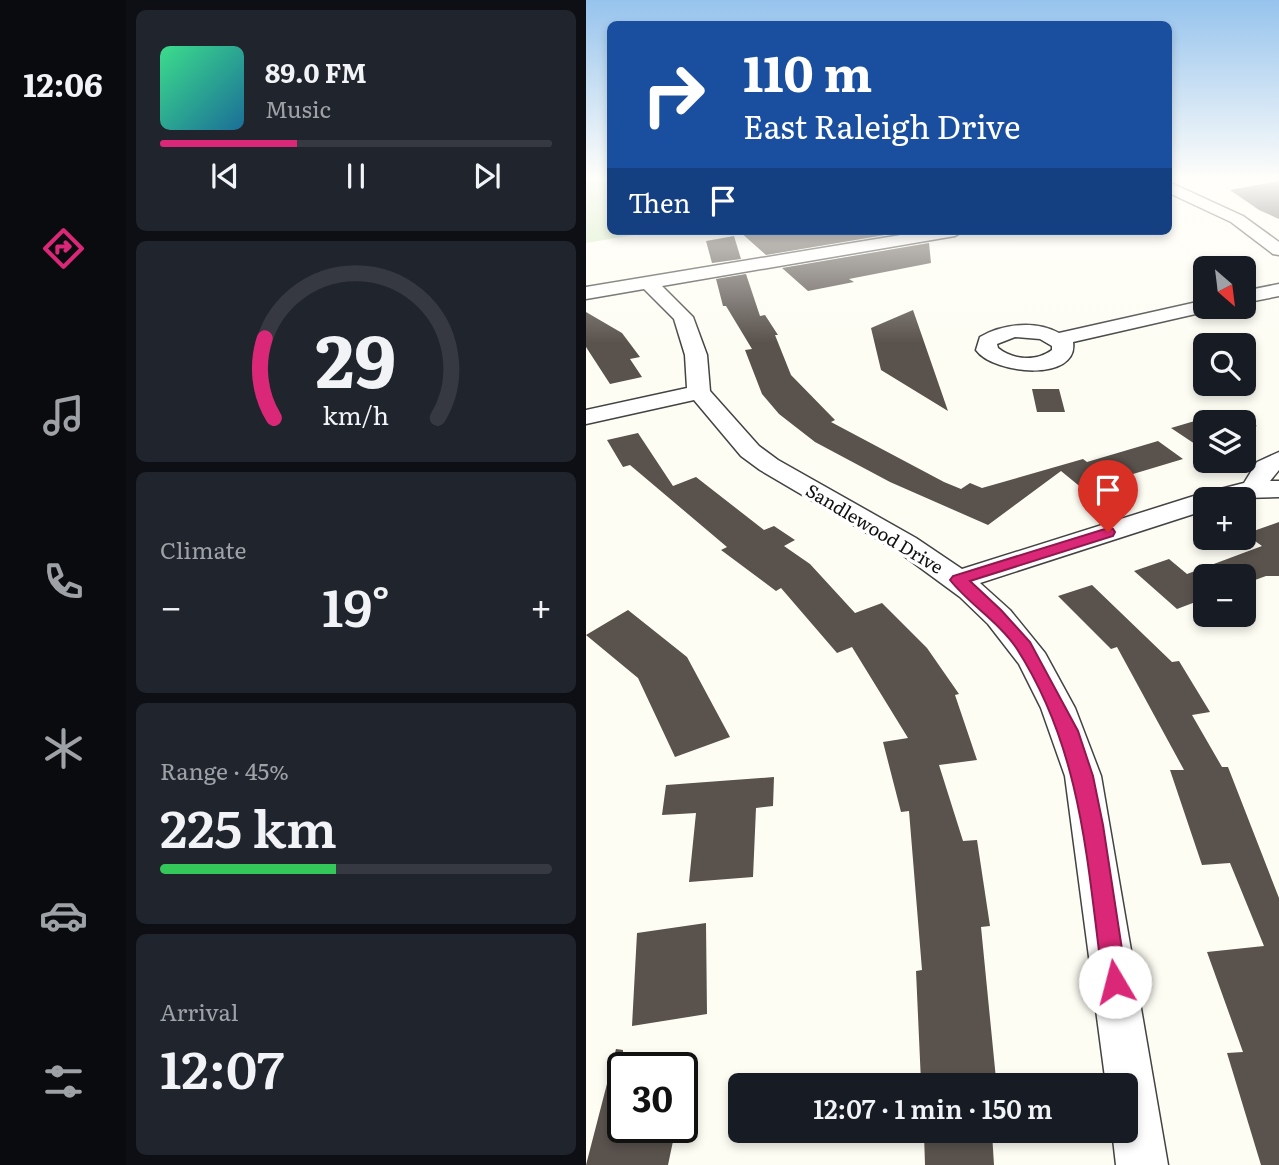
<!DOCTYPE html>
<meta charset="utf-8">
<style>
body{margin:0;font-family:Literata,serif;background:#20242c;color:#f1f3f6;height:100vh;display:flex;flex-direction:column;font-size:26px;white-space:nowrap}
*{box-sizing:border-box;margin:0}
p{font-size:23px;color:#9ea1a6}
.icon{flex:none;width:38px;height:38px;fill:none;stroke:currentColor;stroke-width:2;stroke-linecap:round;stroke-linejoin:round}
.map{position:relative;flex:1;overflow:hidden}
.panel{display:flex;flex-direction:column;gap:10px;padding:10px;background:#0d0f14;width:460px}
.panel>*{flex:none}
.top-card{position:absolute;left:21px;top:21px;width:565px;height:214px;border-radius:10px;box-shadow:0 4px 10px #0003;background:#1a4fa0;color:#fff;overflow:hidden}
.needle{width:46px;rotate:152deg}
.buttons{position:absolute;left:607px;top:256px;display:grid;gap:14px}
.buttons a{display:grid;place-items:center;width:63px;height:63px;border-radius:10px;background:#171b24;box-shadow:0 4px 10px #0003;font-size:35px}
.speed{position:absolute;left:21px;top:1052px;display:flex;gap:14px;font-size:35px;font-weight:700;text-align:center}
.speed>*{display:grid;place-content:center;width:91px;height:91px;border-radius:50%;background:#171b24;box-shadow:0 4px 10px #0003;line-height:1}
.speed .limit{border:4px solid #111;border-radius:10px;background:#fff;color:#111}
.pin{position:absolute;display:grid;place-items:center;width:60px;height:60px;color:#fff;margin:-72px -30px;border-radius:50% 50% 50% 0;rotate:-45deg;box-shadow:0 0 7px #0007}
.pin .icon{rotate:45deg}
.me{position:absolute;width:77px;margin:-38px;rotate:352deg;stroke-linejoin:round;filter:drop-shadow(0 0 5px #0008)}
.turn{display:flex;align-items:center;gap:24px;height:147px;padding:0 21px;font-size:32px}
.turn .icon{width:91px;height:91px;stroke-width:2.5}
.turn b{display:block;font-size:49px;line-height:60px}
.then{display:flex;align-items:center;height:66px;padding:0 21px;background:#0003;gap:14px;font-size:26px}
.big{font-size:52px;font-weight:600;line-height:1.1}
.panel .tile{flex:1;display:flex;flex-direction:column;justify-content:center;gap:10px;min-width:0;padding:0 24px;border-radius:10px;background:#20242c}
.panel .dial{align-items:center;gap:0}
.dial svg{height:182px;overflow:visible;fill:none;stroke:#363941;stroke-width:7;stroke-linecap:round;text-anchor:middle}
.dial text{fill:#f1f3f6;stroke:none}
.song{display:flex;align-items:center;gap:21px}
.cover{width:84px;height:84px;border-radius:10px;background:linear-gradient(135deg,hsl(150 70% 55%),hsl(200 70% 35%))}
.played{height:7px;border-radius:4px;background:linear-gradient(90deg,#db2777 35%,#363941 35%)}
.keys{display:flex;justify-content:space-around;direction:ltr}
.heat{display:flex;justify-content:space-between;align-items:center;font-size:38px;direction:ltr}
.charge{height:10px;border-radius:5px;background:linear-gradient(90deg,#34c759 45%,#363941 0)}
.trip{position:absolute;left:142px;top:1073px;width:410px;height:70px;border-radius:10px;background:#171b24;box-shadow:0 4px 10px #0003;font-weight:600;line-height:70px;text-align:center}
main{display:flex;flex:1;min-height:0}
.tabs{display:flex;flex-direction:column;width:126px;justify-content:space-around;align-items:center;background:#090b0e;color:#9ea1a6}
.tabs .icon{width:49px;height:49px}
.tabs .active{color:#db2777}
.tabs b{font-size:32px;color:#f1f3f6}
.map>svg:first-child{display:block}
.green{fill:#d0e8be}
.building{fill:#59524d}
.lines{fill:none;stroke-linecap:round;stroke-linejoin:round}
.street-casing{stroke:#434343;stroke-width:3}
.street{fill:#fff;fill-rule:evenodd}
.route{fill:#db2777;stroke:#8e194d;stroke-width:2}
.labels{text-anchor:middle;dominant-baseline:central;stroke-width:7;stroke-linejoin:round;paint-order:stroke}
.street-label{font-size:18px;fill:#101010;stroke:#fff}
</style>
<main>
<nav class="tabs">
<b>12:06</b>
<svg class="icon active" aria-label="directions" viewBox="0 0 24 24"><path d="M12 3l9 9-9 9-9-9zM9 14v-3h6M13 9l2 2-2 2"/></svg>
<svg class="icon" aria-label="music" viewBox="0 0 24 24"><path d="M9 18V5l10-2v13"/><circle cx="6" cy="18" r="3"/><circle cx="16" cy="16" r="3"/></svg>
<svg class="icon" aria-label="phone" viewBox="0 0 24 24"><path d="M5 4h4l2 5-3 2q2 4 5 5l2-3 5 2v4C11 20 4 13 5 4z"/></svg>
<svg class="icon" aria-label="climate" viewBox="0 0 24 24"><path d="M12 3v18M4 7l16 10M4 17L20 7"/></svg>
<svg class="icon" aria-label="car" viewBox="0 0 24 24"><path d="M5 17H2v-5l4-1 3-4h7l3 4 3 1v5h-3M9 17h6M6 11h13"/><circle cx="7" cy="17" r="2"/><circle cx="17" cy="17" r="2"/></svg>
<svg class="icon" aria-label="filters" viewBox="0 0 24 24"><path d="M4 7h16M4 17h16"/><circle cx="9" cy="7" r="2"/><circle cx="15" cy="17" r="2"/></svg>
</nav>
<section class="panel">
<div class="tile">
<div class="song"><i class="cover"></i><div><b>89.0 FM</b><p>Music</p></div></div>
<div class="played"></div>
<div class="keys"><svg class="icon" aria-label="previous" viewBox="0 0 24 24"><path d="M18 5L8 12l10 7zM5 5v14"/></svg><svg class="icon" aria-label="pause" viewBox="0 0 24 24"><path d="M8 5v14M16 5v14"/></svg><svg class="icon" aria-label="next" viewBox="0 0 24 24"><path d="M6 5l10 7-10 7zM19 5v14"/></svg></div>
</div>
<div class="tile dial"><svg viewBox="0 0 100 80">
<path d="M14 69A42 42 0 1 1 86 69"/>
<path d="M14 69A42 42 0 0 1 10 34" stroke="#db2777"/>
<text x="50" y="56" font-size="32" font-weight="700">29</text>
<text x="50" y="72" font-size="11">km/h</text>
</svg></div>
<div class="tile"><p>Climate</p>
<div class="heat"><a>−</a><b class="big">19°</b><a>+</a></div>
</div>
<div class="tile"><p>Range · 45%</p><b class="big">225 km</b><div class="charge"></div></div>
<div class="tile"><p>Arrival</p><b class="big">12:07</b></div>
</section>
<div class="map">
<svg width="693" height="1165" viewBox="0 0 693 1165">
<rect width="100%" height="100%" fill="#fefdf4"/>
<path class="green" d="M 0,179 L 24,179 L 24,231 L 71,231 L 0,243 Z"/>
<path class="building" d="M 693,181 L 693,219 L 673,210 L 644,190 Z
M 153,231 L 323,231 L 180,255 Z
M 148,236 L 155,259 L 126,263 L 120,241 Z
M 343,243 L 345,263 L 263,279 L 268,282 L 222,291 L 196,268 Z
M 160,274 L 174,316 L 179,315 L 192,335 L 189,335 L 205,375 L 249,420 L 245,422 L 358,482 L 375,489 L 384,483 L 396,488 L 497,459 L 501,462 L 572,441 L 597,459 L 497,489 L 475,471 L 402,525 L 304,482 L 229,442 L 193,414 L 176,394 L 159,350 L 166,349 L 140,306 L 137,306 L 130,279 Z
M 327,310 L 362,411 L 295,370 L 285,328 Z
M 0,312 L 36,333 L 54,357 L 44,359 L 56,377 L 24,384 L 0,347 Z
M 446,389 L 473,389 L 479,412 L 451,412 Z
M 646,410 L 671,426 L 658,430 L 658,422 L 620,422 L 620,441 L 609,444 L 585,428 Z
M 52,433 L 87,486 L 110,477 L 178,530 L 188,526 L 209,540 L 198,546 L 224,564 L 269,613 L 296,603 L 341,648 L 373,694 L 369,695 L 391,760 L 353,765 L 377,841 L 391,840 L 404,926 L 395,927 L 410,1079 L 335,1082 L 330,971 L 336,970 L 323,811 L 315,812 L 297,742 L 322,738 L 266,647 L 251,653 L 195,588 L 190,591 L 135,550 L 141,547 L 44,465 L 37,467 L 21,440 Z
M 693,522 L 693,576 L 680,576 L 658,584 L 658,576 L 620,576 L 620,598 L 591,609 L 548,571 L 583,559 L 601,574 L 676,546 L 659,534 Z
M 506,585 L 586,662 L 593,661 L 624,712 L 606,715 L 636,767 L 642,767 L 693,898 L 693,1165 L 675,1165 L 641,1053 L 657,1052 L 621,952 L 678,946 L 644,863 L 616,865 L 584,770 L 598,770 L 531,647 L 525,649 L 472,596 Z
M 42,610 L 101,657 L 144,737 L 89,757 L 52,678 L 0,635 Z
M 188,777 L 187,806 L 170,808 L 167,877 L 103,882 L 110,813 L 76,815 L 80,785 Z
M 120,923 L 121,1014 L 46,1026 L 51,933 Z
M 30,1049 L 37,1050 L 37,1127 L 90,1127 L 82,1165 L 0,1165 Z
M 406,1133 L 408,1165 L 339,1165 L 338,1134 Z"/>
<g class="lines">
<defs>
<path id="street" d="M 583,182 L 657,216 L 693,242 L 693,255 L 687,254 L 645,222 L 583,193 Z
M 339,231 L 377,231 L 369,236 L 76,286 L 107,317 L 121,355 L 124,391 L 173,446 L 192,460 L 330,538 L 376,569 L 611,495 L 658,483 L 671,462 L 693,452 L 693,470 L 684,481 L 693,481 L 693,497 L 620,499 L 620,510 L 394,583 L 424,610 L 459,653 L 489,708 L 515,776 L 582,1165 L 530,1165 L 526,1130 L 539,1130 L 539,1085 L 520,1085 L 479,776 L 455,708 L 433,664 L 402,624 L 374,597 L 310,550 L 174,470 L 155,456 L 108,400 L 0,424 L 0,410 L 101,388 L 99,355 L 88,319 L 58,289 L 0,299 L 0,287 Z
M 693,284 L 693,296 L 658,303 L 658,291 Z
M 620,300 L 620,306 L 630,306 L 627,310 L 487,342 C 493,382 408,375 390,350 L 394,337 C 417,324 449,320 473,333 ZM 429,337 L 454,339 L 466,346 L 466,350 C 450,362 427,360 412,348 L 411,344 Z"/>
</defs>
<use href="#street" class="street-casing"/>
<use href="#street" class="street"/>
</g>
<linearGradient id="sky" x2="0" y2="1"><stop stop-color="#96c3ed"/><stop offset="0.52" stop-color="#fffefa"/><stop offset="1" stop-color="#fffefa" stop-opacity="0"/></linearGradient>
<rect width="693" height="343" fill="url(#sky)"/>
<path class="route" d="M 522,528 L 527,529 L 529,532 L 527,536 L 384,581 L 415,610 L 444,642 L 492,731 L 507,776 L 517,825 L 541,982 L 538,989 L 529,992 L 521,989 L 517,982 C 501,864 497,752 431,649 C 413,622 384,605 364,580 L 367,576 Z"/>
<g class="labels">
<g class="street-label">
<text transform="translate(289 528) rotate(31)">Sandlewood Drive</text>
</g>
</g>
</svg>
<div class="buttons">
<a><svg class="needle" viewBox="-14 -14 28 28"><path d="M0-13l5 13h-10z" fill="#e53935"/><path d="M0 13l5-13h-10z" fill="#9ea1a6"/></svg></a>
<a><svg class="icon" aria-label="search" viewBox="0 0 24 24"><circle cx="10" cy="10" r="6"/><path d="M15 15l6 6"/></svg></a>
<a><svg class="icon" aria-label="layers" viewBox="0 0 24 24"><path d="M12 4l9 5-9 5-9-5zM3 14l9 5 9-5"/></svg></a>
<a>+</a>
<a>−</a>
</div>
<div class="speed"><div class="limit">30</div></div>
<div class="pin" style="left:522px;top:532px;background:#d93025"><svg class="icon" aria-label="arrive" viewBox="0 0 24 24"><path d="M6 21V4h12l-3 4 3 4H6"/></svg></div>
<svg class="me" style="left:529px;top:982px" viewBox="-20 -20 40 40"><circle r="19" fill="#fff"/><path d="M0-13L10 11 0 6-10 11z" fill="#db2777"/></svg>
<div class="trip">12:07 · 1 min · 150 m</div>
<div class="top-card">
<div class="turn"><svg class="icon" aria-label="right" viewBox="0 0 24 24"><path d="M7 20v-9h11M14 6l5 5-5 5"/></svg><div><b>110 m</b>East Raleigh Drive</div></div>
<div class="then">Then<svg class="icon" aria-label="arrive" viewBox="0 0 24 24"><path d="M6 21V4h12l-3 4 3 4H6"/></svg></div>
</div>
</div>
</main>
